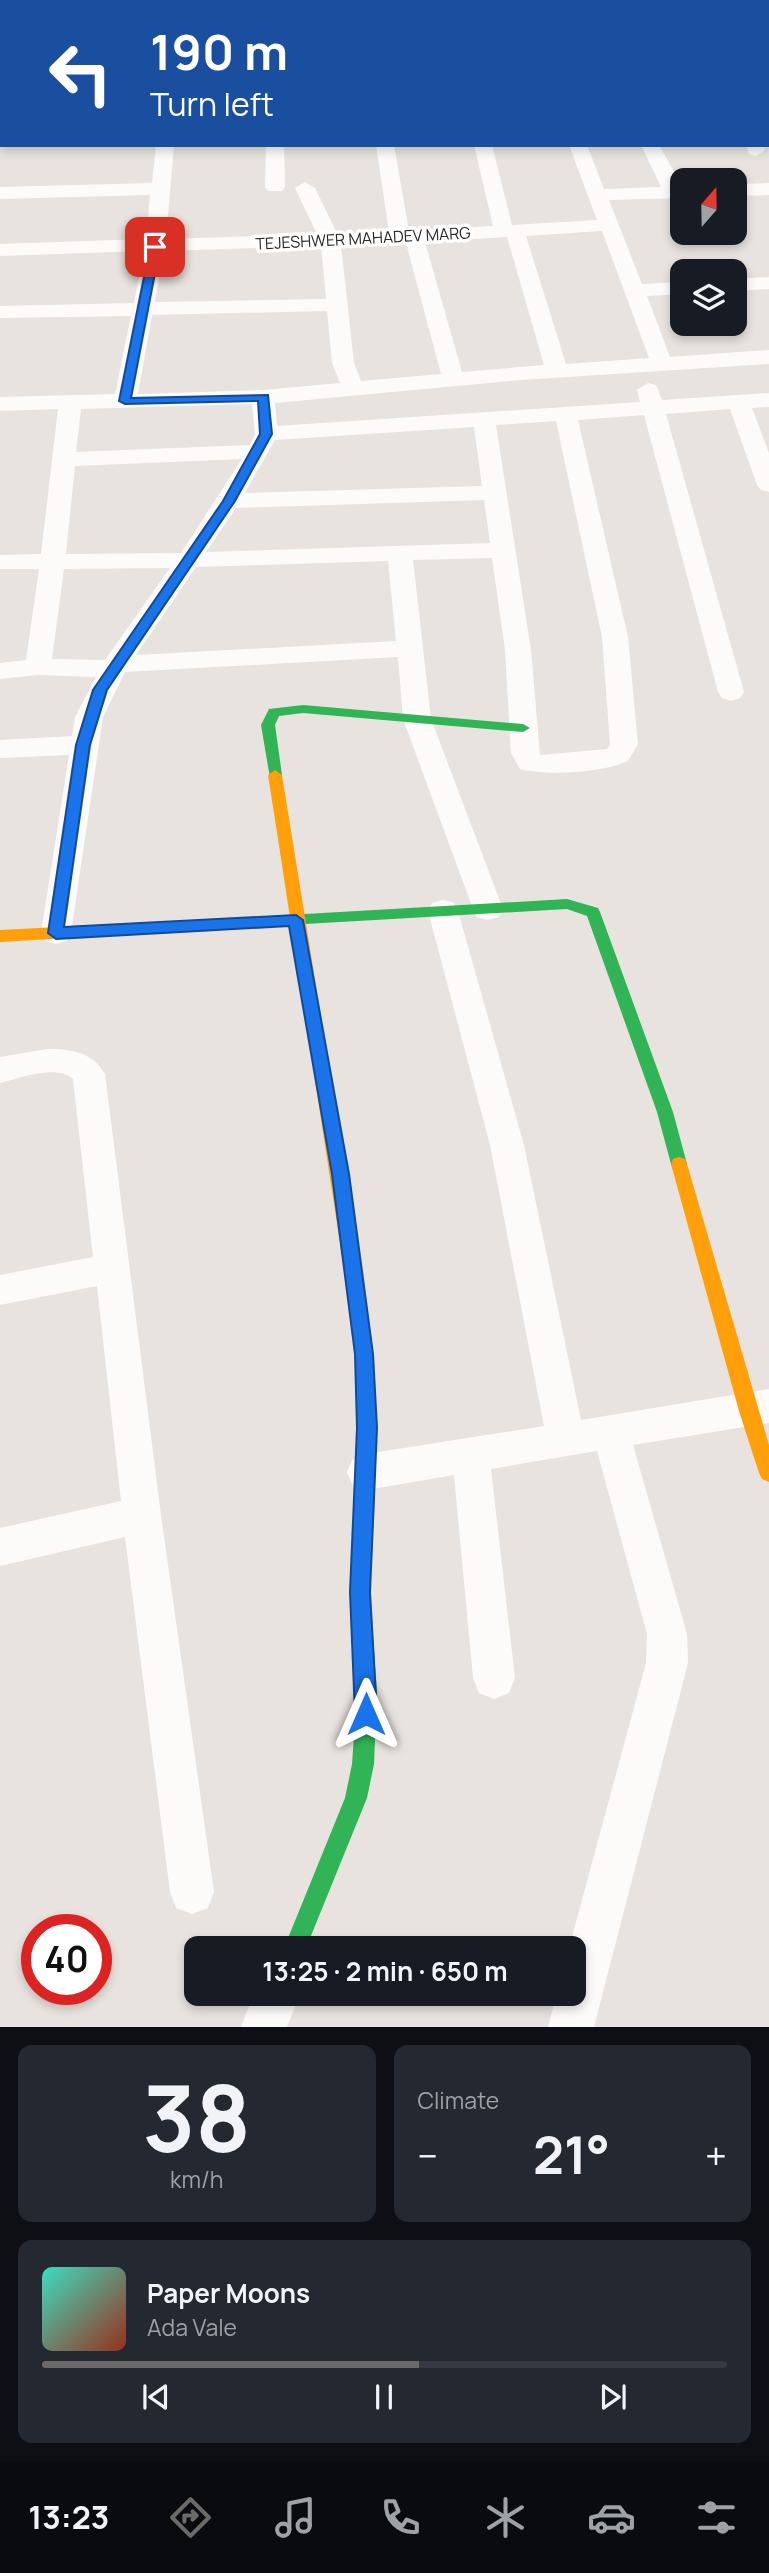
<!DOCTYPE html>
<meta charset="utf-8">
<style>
body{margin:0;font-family:Manrope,sans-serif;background:#242831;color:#f1f3f6;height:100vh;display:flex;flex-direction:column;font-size:26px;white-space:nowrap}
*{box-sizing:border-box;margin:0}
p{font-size:23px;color:#9ea1a6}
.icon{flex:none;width:38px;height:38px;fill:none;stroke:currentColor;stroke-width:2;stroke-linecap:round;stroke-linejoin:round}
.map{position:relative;height:2027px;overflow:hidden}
.sheet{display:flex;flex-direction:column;gap:18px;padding:18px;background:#0d0f14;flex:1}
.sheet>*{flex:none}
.banner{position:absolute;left:0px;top:0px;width:770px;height:147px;box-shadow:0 4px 10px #0003;background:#1a4fa0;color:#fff;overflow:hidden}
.needle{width:46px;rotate:20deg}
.controls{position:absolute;left:670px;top:168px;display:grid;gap:14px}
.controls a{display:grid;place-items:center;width:77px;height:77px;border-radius:14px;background:#171b24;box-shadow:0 4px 10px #0003;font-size:35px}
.speed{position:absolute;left:21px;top:1914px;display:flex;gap:14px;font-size:35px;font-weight:700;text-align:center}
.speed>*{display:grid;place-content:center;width:91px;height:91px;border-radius:50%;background:#171b24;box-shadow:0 4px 10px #0003;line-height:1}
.speed .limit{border:10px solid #d22;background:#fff;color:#111}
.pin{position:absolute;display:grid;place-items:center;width:60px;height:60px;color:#fff;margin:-30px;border-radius:14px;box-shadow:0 4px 10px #0006}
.me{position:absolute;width:77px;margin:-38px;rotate:0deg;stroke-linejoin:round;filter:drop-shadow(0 0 5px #0008)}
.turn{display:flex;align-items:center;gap:24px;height:147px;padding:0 35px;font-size:32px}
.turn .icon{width:91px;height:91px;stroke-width:2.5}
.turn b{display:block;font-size:49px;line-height:60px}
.big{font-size:52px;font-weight:700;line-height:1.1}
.sheet .tile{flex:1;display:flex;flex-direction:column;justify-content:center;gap:10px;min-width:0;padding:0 24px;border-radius:14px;background:#242831}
.sheet .dial{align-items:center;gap:0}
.dial b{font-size:91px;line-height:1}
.song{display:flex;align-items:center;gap:21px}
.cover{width:84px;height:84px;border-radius:10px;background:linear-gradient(135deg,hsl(170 70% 55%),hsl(10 70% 35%))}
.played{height:7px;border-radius:4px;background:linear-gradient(90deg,#6c6a68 55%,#363941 55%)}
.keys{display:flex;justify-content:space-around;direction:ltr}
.heat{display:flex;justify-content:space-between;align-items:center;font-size:38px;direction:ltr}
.sheet .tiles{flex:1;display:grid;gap:18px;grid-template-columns:1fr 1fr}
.tile:last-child{grid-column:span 2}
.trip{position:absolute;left:184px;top:1936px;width:402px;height:70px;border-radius:14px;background:#171b24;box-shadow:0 4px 10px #0003;font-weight:700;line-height:70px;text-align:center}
.tab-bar{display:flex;height:112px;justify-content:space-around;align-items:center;background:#090b0e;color:#9ea1a6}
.tab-bar .icon{width:49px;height:49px}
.tab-bar .active{color:#6c6a68}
.tab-bar b{font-size:32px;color:#f1f3f6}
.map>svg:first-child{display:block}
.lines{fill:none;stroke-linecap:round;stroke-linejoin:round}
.street{fill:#fcfbfa;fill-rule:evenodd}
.fast{fill:#30b455;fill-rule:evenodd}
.slow{fill:#ff9f0a;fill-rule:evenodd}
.route{fill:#1a73e8;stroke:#114b97;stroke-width:2}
.labels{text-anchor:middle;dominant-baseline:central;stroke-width:7;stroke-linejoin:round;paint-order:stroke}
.far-street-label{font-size:16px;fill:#292929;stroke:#fff}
</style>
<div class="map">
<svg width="769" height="2027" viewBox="0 0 769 2027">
<rect width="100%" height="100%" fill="#e8e3de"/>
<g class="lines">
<path class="street" d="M 63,0 L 137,0 L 63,2 Z
M 144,0 L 160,0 L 160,2 L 144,2 Z
M 183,0 L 199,0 L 199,2 L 183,2 Z
M 267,0 L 283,0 L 283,2 L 267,2 Z
M 462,0 L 491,0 L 461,2 Z
M 660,0 L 676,0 L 677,2 L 661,2 Z
M 768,4 L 769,4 L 769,14 L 768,14 Z
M 0,31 L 2,31 L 2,41 L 0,41 Z
M 0,55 L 2,55 L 2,65 L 0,65 Z
M 0,79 L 2,79 L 2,89 L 0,89 Z
M 768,80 L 769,80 L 769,90 L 768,90 Z
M 0,135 L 2,145 L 7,145 L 0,147 Z
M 156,145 L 174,145 L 166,239 L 317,234 L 295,188 L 305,182 L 315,188 L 337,233 L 389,232 L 376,145 L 394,145 L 409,231 L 493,226 L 474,145 L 492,145 L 512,225 L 597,220 L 569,145 L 587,145 L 604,189 L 661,187 L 641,145 L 659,145 L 682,186 L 682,198 L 609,200 L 642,284 L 682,282 L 682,294 L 647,296 L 670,357 L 769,350 L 769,364 L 521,380 L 275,403 L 277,426 L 640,402 L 637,390 L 648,383 L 656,385 L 662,400 L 769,393 L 769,407 L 752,408 L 769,453 L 769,492 L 761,490 L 757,485 L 730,409 L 666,414 L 744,692 L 740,698 L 731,701 L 722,698 L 718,692 L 644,415 L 578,420 L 628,637 L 638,744 L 628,761 C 602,773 547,776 520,769 L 511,753 L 505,650 L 492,558 L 413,560 L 431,719 L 503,909 L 499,917 L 488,920 L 477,917 L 473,909 L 403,719 L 398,657 L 125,672 L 103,717 L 71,933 L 67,941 L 56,944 L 45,941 L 41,933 L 69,755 L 0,758 L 0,740 L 72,736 L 75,717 L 96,677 L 38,675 L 0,679 L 0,663 L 26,660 L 39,569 L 0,569 L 0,555 L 41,554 L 58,409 L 0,411 L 0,397 L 115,394 L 131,316 L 0,318 L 0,306 L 134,303 L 144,251 L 0,256 L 0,244 L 146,239 L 150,195 L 0,199 L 0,187 L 152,183 ZM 602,231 L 649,358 L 566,364 L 526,236 ZM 507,237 L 544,365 L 462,372 L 425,242 ZM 406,243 L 441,374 L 361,381 L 354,363 L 341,245 ZM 321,246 L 326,299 L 155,302 L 164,251 ZM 327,311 L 332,363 L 340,383 L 263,390 L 138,394 L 152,315 ZM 252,404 L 255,434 L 250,445 L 76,452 L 81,409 ZM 556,421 L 602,637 L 610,744 L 607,749 L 540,755 L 531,650 L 496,425 ZM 474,427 L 482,486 L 245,493 L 275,440 ZM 242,459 L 181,553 L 66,554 L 75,466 ZM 484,500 L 490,543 L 206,552 L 236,508 ZM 388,561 L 396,641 L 136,655 L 196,567 ZM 170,568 L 105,660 L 52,659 L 64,569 Z
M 266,145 L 284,145 L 285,187 L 282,191 L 268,191 L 265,187 Z
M 746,145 L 764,145 L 765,150 L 756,156 L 749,154 Z
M 769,183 L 769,195 L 735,196 L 735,184 Z
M 769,277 L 769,289 L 735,291 L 735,279 Z
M 443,900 L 454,903 L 458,911 L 524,1145 L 581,1420 L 769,1389 L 769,1423 L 633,1445 L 687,1634 L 688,1663 L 594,2027 L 548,2027 L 557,1993 L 574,1993 L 574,1948 L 569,1948 L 646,1663 L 647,1634 L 597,1451 L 491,1469 L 515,1678 L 509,1693 L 494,1699 L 479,1693 L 473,1678 L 454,1475 L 366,1490 L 352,1484 L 347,1472 L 352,1460 L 366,1454 L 544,1426 L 490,1145 L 428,911 L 432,903 Z
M 47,1049 C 70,1048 94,1053 105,1074 L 161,1515 L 214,1892 L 208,1908 L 192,1914 L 176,1908 L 170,1892 L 125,1537 L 0,1566 L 0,1528 L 121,1501 L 97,1286 L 0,1305 L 0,1275 L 93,1257 L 73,1079 C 56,1064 20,1078 0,1083 L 0,1057 Z
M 254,1993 L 300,1993 L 287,2027 L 241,2027 Z"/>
<path class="fast" d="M 303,705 L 523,724 L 530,728 L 523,732 L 303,713 L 279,716 L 275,725 L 282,775 L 280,778 L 270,778 L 261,725 L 269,709 Z
M 567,899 L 598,908 L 600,912 L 673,1112 L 687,1164 L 685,1169 L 679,1171 L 673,1169 L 671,1164 L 657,1112 L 587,916 L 567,909 L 270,926 L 262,921 L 270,916 Z
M 356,1281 L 362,1284 L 365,1289 L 373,1355 L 376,1428 L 370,1593 L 377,1693 L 374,1764 L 367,1798 L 306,1948 L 284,1948 L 345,1798 L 352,1764 L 357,1693 L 350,1593 L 358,1428 L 355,1355 L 347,1289 L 350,1284 Z"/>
<path class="slow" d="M 275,770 L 282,775 L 365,1289 L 362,1294 L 356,1297 L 350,1294 L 347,1289 L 278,839 L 268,775 Z
M 270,916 L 278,921 L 270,926 L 0,942 L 0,930 Z
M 679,1157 L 685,1159 L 687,1164 L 769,1445 L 769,1482 L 762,1479 L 759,1473 L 739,1411 L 671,1164 L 673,1159 Z"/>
</g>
<path class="route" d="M 155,244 L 160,247 L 131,398 L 268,395 L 272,434 L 235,501 L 107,690 L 90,745 L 64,927 L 296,915 L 303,920 L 349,1174 L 373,1354 L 377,1428 L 370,1592 L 377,1714 L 373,1721 L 366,1724 L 358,1721 L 355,1714 L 350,1592 L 357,1428 L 355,1354 L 332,1174 L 289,926 L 56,939 L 48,933 L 76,745 L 93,690 L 223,501 L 260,434 L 258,401 L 125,404 L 119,401 L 150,247 Z"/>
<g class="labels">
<g class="far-street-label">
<text transform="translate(363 238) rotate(-3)">TEJESHWER MAHADEV MARG</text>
</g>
</g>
</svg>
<div class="controls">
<a><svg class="needle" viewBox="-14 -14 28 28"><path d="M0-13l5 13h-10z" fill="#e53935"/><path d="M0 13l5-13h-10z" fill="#9ea1a6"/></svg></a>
<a><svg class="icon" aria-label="layers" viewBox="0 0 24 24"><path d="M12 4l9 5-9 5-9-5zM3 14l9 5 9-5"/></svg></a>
</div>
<div class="speed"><div class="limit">40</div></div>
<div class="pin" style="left:155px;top:247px;background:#d93025"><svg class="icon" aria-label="arrive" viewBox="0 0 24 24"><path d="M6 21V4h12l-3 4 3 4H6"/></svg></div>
<svg class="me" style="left:366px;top:1714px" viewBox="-20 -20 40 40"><path d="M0-17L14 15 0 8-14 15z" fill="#1a73e8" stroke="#fff" stroke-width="4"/></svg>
<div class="trip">13:25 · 2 min · 650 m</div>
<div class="banner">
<div class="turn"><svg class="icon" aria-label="left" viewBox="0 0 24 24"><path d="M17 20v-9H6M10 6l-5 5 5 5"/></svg><div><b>190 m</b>Turn left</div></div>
</div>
</div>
<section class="sheet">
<div class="tiles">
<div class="tile dial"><b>38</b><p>km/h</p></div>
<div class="tile"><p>Climate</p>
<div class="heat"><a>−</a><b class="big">21°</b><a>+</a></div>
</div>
<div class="tile">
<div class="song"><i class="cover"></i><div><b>Paper Moons</b><p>Ada Vale</p></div></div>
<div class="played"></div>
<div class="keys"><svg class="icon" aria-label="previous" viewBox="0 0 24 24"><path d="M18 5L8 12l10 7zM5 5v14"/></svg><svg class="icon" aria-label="pause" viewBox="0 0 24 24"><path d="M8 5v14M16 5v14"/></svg><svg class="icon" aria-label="next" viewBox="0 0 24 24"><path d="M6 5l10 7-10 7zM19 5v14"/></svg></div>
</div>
</div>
</section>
<nav class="tab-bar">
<b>13:23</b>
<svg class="icon active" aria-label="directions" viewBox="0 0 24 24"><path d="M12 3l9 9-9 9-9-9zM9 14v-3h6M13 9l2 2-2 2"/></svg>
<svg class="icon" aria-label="music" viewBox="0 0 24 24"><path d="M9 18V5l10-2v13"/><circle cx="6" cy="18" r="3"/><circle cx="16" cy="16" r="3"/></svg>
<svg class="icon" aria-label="phone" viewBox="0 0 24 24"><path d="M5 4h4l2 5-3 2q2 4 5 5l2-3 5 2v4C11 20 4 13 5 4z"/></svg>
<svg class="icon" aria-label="climate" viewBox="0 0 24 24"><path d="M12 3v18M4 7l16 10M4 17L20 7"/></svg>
<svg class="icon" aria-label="car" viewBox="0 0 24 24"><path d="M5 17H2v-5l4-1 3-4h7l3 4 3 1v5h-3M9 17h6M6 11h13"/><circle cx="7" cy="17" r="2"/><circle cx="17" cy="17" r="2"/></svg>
<svg class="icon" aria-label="filters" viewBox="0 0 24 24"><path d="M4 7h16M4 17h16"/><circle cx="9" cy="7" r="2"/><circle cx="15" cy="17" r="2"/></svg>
</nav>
